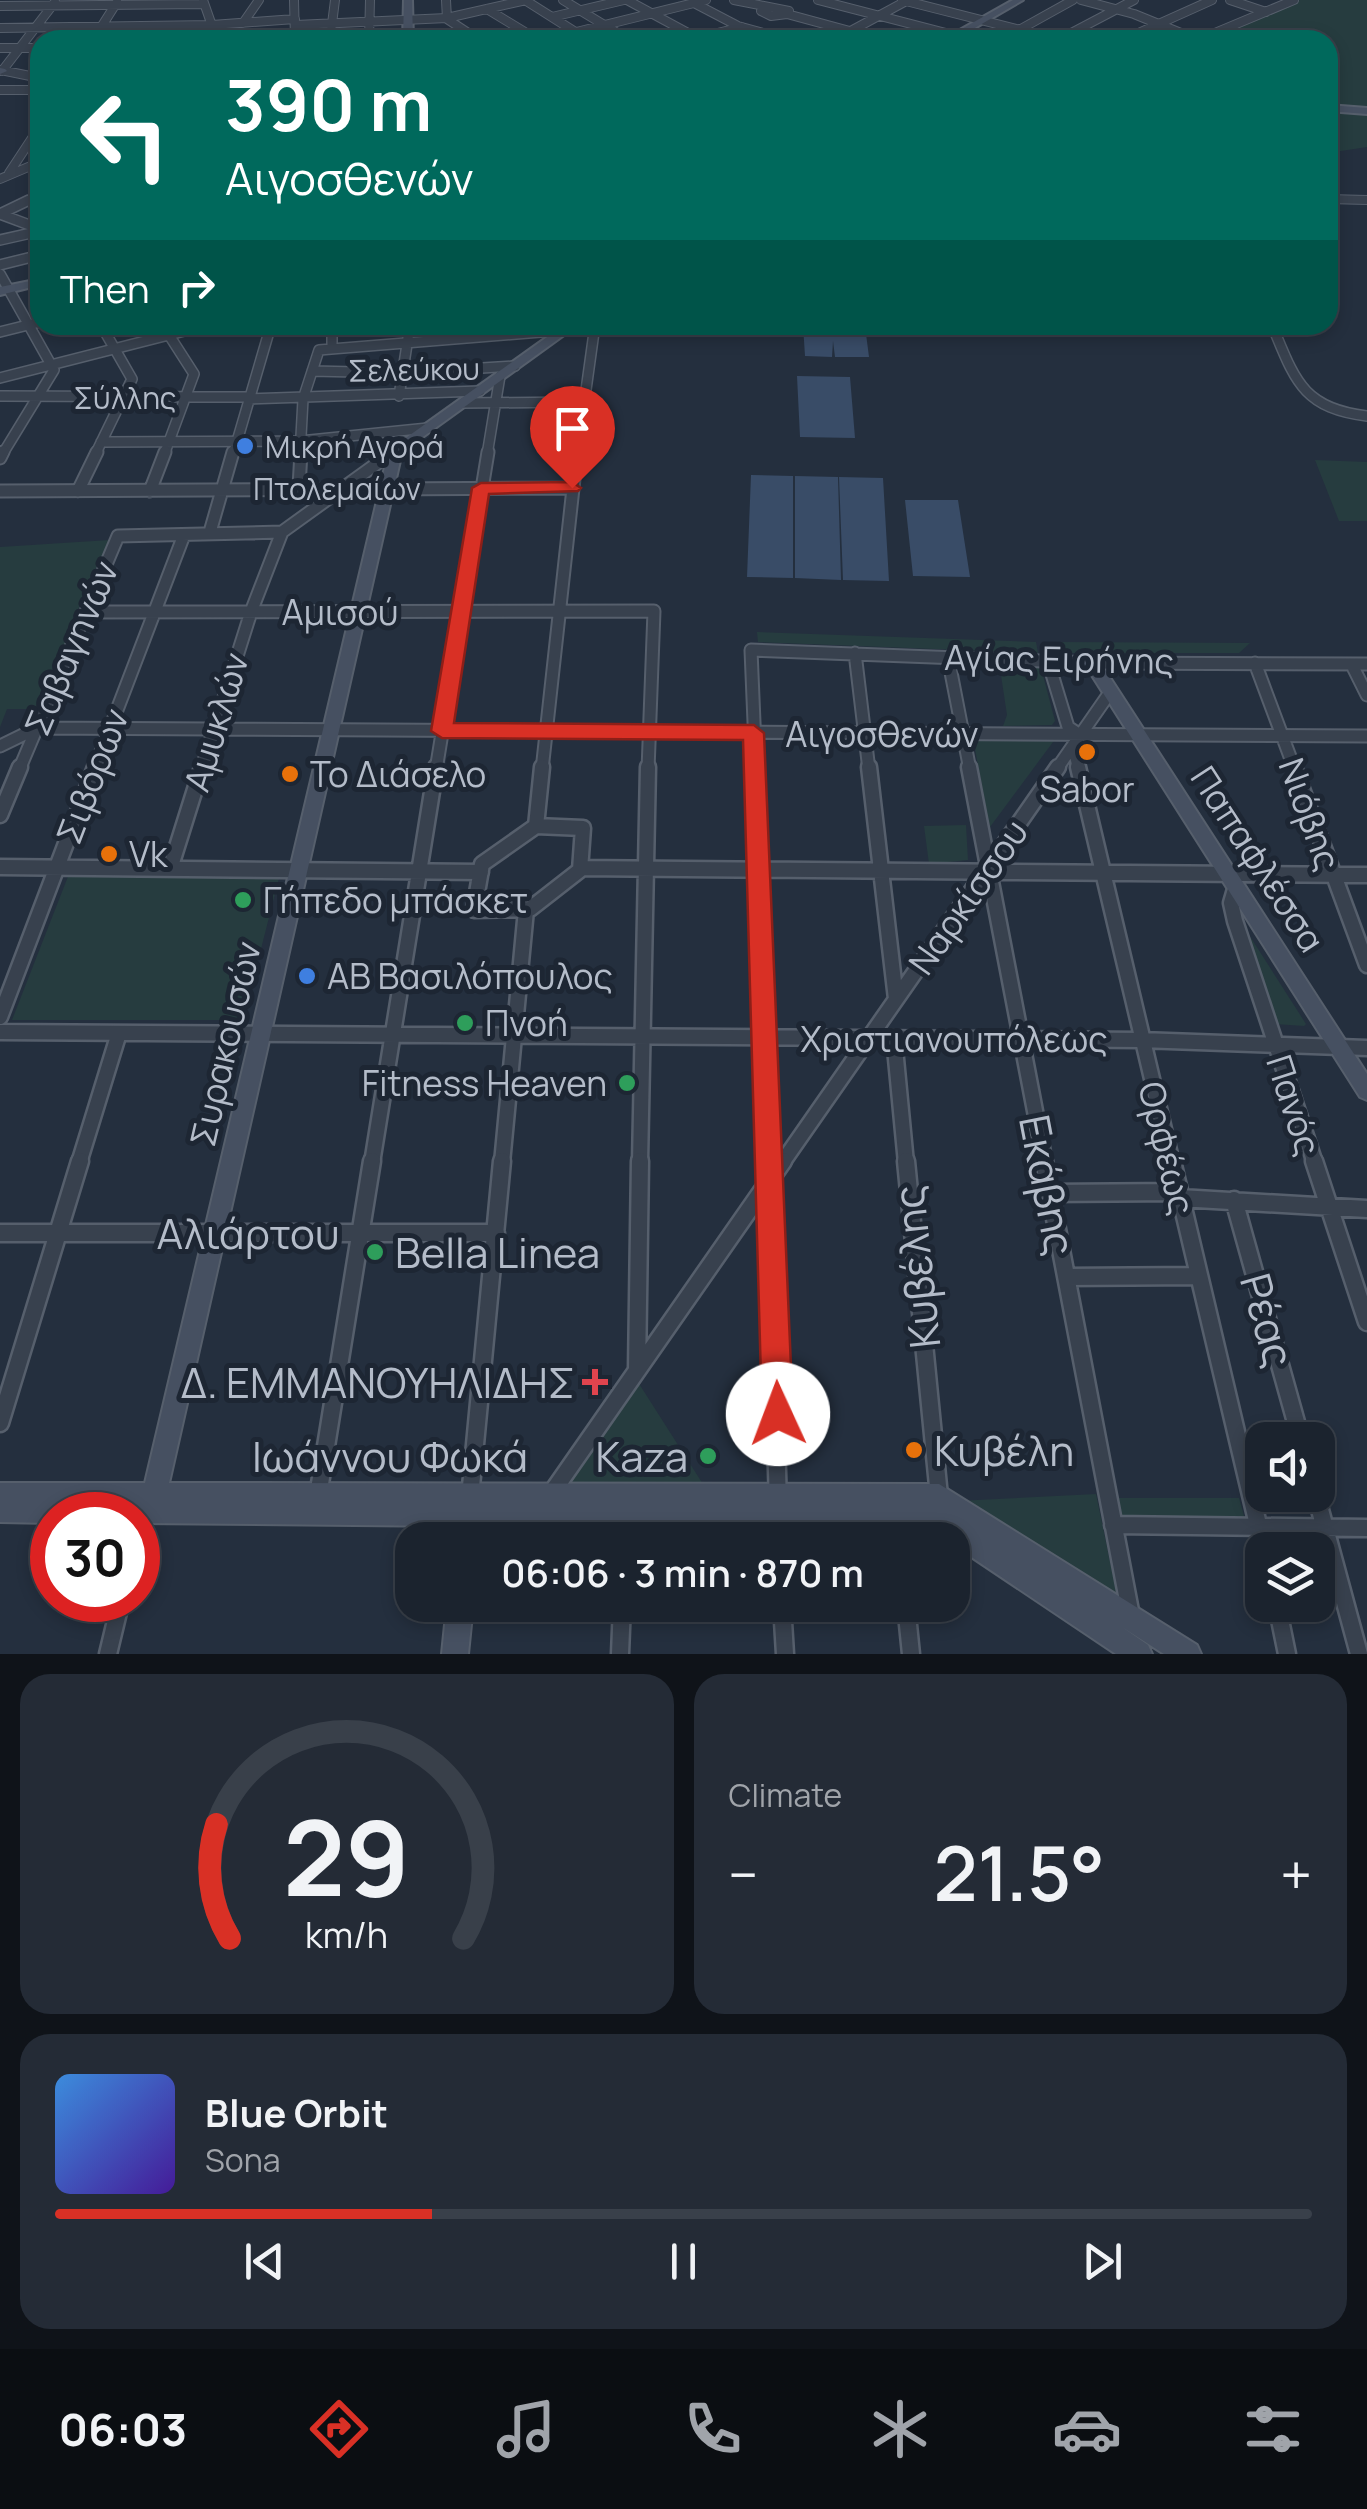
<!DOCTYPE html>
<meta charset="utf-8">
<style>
body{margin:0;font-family:Manrope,sans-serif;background:#242b36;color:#f1f3f6;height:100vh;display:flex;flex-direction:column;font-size:38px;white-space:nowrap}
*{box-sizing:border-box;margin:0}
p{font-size:32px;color:#a0a4aa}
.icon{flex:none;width:55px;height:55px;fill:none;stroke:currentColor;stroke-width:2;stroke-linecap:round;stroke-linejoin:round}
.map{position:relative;height:1654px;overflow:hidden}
.sheet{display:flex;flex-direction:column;gap:20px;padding:20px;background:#0f1319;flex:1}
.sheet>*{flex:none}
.hud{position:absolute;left:30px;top:30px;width:1308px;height:305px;border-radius:30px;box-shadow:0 5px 15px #0003,0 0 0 2px #39404a;background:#00695c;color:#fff;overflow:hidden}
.tools{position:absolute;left:1245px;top:1422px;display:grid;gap:20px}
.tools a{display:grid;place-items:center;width:90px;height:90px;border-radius:20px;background:#1b232e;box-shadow:0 5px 15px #0003,0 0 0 2px #39404a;font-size:50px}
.speed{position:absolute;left:30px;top:1492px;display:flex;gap:20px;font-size:50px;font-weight:700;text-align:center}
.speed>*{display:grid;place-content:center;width:130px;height:130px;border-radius:50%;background:#1b232e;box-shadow:0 5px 15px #0003,0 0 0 2px #39404a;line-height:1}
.speed .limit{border:15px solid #d22;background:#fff;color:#111}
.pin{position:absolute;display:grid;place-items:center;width:85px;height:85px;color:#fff;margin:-102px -42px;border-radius:50% 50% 50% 0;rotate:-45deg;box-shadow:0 0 10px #0007}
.pin .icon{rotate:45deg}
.me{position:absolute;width:110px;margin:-55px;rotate:358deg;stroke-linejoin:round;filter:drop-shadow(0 0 8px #0008)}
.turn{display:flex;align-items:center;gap:35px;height:210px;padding:0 30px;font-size:45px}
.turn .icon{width:130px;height:130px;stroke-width:2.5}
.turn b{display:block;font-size:70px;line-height:85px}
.then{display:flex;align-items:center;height:95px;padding:0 30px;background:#0003;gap:20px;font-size:38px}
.big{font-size:75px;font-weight:600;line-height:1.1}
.sheet .tile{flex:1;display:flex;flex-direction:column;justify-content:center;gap:15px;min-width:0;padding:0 35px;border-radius:30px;background:#242b36}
.sheet .dial{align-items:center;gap:0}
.dial svg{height:260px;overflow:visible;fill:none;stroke:#39404a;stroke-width:7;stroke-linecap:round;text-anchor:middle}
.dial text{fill:#f1f3f6;stroke:none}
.song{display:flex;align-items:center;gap:30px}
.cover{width:120px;height:120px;border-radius:15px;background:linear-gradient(135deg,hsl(210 70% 55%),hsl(260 70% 35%))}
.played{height:10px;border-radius:5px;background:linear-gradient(90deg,#d93025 30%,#39404a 30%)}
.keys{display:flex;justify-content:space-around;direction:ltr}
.heat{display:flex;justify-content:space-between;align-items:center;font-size:55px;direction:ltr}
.sheet .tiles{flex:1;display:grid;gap:20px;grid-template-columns:1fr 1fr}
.tile:last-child{grid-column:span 2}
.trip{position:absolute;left:395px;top:1522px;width:575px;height:100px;border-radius:30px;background:#1b232e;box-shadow:0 5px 15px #0003,0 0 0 2px #39404a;font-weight:600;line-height:100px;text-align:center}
.tabs{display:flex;height:160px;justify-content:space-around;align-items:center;background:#0b0e12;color:#a0a4aa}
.tabs .icon{width:70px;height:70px}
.tabs .on{color:#d93025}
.tabs b{font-size:45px;color:#f1f3f6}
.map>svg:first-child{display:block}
.green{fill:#263c3f}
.water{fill:#394c67}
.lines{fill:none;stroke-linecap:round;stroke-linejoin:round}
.street-far4-casing{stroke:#565f6c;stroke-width:10}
.street-far3-casing{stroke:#565f6c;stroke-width:12}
.street-far2-casing{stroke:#565f6c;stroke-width:15}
.street-far1-casing{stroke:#565f6c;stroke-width:19}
.street-casing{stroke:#565f6c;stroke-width:21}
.secondary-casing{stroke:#565f6c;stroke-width:4}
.street-far4{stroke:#38414e;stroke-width:8}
.street-far3{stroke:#38414e;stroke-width:9}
.street-far2{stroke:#38414e;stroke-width:11}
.street-far1{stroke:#38414e;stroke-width:14}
.street{stroke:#38414e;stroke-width:16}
.secondary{fill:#465061;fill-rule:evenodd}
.route{fill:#d93025;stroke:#8d1f18;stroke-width:2.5}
.shop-dot{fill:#3f7fe0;stroke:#1d2633;stroke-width:4}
.food-dot{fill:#e8710a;stroke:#1d2633;stroke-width:4}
.leisure-dot{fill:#2e9e5b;stroke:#1d2633;stroke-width:4}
.health-dot{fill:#e0444e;stroke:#1d2633;stroke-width:4}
.labels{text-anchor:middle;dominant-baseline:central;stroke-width:10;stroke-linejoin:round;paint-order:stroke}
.far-street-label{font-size:30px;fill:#b4bcc9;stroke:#1d2633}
.far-poi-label{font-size:30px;fill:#b4bcc9;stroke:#1d2633;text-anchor:start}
.street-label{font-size:35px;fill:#b4bcc9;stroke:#1d2633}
.poi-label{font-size:35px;fill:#b4bcc9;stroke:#1d2633;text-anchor:start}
.near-street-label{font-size:42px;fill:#b4bcc9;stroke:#1d2633}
.near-poi-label{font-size:42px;fill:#b4bcc9;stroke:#1d2633;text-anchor:start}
</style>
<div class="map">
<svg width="1367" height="1654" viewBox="0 0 1367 1654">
<rect width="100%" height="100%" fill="#242f3e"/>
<path class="green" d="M 1300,0 L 1367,0 L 1367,108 L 1328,105 L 1328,40 L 1206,40 Z
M 1328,112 L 1367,114 L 1367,147 L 1328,153 Z
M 1315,460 L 1367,462 L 1367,521 L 1339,521 Z
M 110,540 L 86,589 L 41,709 L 7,709 L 0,727 L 0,547 Z
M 757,632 L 1036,642 L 1038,653 L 758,642 Z
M 1056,642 L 1250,643 L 1239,653 L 1058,653 Z
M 999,662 L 1040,664 L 1055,721 L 1052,725 L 1003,726 L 1007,715 Z
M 1052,738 L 1053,742 L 990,827 L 973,739 Z
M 966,825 L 968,860 L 929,864 L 924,826 Z
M 69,874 L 279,878 L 243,1020 L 12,1020 Z
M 1244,927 L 1306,1024 L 1304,1026 L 1275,1024 Z
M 636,1379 L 708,1492 L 556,1493 Z
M 1096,1494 L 1118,1600 L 957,1501 Z
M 1115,1498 L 1239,1498 L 1246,1523 L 1120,1521 Z"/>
<path class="water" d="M 803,325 L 865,326 L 869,357 L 835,357 L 833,341 L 832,357 L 805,356 Z
M 797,376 L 850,377 L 855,438 L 800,437 Z
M 751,475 L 793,476 L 793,578 L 747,577 Z
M 795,476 L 838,477 L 841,580 L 795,578 Z
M 839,477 L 883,478 L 889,581 L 843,580 Z
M 905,500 L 958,500 L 970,577 L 913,576 Z"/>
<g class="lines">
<defs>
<path id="street-far4" d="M 203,0 L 217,40
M 294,0 L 295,40
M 446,0 L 447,19 L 479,40
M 525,0 L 588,40
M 563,0 L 629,40
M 627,0 L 701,40
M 734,0 L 789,11 L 787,14
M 818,0 L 973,40
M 902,0 L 1060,40
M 1081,0 L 1134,14 L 1198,40
M 1230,0 L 1266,12
M 694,3 L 738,26 L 789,40
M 0,6 L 204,4
M 763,8 L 761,11 L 771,16 L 787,14 L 883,40
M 487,9 L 538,40
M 552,17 L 624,0
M 243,23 L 259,0
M 296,25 L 447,18 L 526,0
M 0,28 L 212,25 L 295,19
M 1019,30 L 1073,0
M 693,39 L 742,27
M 93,40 L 117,2
M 159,40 L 166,26
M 330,40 L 335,0
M 369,40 L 370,0
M 544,40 L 706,0
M 834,40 L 908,0
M 1058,40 L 1134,0
M 1123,40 L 1212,0
M 1198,40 L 1294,0
M 0,48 L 40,48
M 0,70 L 40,78
M 2,71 L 55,2
M 0,90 L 40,90
M 9,173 L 40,126
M 0,179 L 40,162
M 1328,199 L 1367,200
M 23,203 L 40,195"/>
<path id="street-far3" d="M 0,214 L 29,200
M 0,214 L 40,229
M 0,240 L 40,231
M 0,265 L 40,255
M 0,274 L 54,370 L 2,455
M 332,325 L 332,348
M 1272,325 C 1295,380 1302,408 1367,416
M 0,332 L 40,322
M 312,371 L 402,373 L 515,366
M 0,378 L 208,325
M 0,396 L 249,397
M 399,396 L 410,325
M 249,399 L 480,391
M 463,403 L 584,402
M 101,442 L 300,441 L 428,428
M 95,455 L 132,379 L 101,325
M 164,455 L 194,374 L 169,335
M 233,455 L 271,325
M 300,455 L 303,399 L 319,350 L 565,330
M 389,455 L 396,450
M 487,455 L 500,376
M 577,455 L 595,325"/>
<path id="street-far2" d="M 0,458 L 3,452
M 299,487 L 301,452
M 0,491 L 572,488
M 78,491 L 97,452
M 150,491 L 165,452
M 210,532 L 233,452
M 86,612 L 654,611 L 648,770
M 855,653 L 869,770
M 948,657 L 970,770
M 1048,661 L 1068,727 L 1080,735
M 1255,663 L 1295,770
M 1352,665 L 1367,695
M 0,746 L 37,728 L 1367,736
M 1073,746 L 1079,770
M 19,770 L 118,536 L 282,532
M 94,770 L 184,535
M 201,770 L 251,612 L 282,532 L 393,452
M 436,770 L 488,452
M 542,770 L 577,452
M 756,770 L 751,650 L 1092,663 L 1367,664
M 1056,770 L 1111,691"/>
<path id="street-far1" d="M 756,767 L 771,1163
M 869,767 L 896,999
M 969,767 L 1045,1163
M 1078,767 L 1172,1163
M 1294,767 L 1367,965
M 0,815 L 20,767
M 536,826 L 542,767
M 536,826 L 583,828 L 580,870 L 530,909 L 474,910 L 482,864 Z
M 0,867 L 481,872
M 580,868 L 1367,875
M 170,869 L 202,767
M 1236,886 L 1231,903 L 1235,921 L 1315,1163
M 0,1017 L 95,767
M 0,1032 L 1141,1040 L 1367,1048
M 894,1038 L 906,1163
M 79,1163 L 119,1033
M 372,1163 L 436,767
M 502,1163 L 526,910
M 640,1163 L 648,767
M 782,1163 L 1058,767"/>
<path id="street" d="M 771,1161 L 769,1193 L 779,1540
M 906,1161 L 939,1496
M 1044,1161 L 1131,1616
M 1172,1161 L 1264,1550
M 1314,1161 L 1367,1322
M 1050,1193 L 1178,1192
M 1180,1198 L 1367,1209
M 1234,1200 L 1301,1440
M 0,1233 L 496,1233
M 1066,1277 L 1197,1276
M 637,1370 L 640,1161
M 0,1423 L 80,1161
M 551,1494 L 783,1161
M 1316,1495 L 1359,1654
M 318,1496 L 372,1161
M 470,1497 L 502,1161
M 897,1517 L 899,1540
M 1113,1525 L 1367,1528
M 623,1540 L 624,1516
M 782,1605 L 785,1654
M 906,1605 L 911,1654
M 1277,1605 L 1287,1654
M 108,1654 L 121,1600
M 620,1654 L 622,1605"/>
<path id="secondary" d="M 404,0 L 412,0 L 413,40 L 403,40 Z
M 1013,0 L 1023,0 L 954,40 L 942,40 Z
M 0,68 L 5,69 L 7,71 L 0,74 Z
M 1328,105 L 1367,108 L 1367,114 L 1328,111 Z
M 40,279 L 40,285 L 0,295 L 0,287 Z
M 564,325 L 578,325 L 402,452 L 169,1483 L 939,1484 L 1197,1645 L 1201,1654 L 1164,1654 L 1122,1627 L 1148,1645 L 1152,1654 L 1116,1654 L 952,1544 L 952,1540 L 947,1540 L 932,1529 L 542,1526 L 532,1540 L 484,1540 L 488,1531 L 496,1526 L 480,1526 L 479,1540 L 453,1540 L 455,1526 L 138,1523 L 138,1515 L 52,1515 L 52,1523 L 0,1522 L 0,1483 L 145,1483 L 389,450 Z
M 1092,658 L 1098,659 L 1367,1074 L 1367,1100 L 1360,1097 L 1084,663 Z
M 447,1605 L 473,1605 L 468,1654 L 442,1654 Z"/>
</defs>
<use href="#street-far4" class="street-far4-casing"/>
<use href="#street-far3" class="street-far3-casing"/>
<use href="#street-far2" class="street-far2-casing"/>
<use href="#street-far1" class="street-far1-casing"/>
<use href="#street" class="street-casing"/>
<use href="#secondary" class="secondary-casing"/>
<use href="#street-far4" class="street-far4"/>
<use href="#street-far3" class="street-far3"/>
<use href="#street-far2" class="street-far2"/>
<use href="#street-far1" class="street-far1"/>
<use href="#street" class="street"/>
<use href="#secondary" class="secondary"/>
</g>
<path class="route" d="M 572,482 L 581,488 L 578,491 L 489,494 L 454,723 L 754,725 L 764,733 L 793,1414 L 788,1425 L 778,1429 L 767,1425 L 762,1414 L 743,740 L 442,738 L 431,731 L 472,488 L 481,483 Z"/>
<g class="shop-dot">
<circle cx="245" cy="446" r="10"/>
<circle cx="307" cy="976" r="10"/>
</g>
<g class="food-dot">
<circle cx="1087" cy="752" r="10"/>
<circle cx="290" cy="774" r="10"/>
<circle cx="109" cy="854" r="10"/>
<circle cx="914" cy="1450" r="10"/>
</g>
<g class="leisure-dot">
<circle cx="243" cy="900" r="10"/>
<circle cx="465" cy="1023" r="10"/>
<circle cx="627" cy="1083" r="10"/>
<circle cx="375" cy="1252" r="10"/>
<circle cx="708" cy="1456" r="10"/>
</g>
<path class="health-dot" d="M590 1367h10v10h10v10h-10v10h-10v-10h-10v-10h10z"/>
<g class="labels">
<g class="far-street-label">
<text transform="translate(414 369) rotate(-1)">Σελεύκου</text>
<text x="125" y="397">Σύλλης</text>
<text x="337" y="488">Πτολεμαίων</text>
</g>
<g class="far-poi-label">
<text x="265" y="446">Μικρή Αγορά</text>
</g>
<g class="street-label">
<text x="340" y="612">Αμισού</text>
<text transform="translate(71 648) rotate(-67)">Σαβαγηνών</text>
<text transform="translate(1059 659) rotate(1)">Αγίας Ειρήνης</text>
<text transform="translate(216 722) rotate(-73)">Αμυκλών</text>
<text x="882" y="734">Αιγοσθενών</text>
<text transform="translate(92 776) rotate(-69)">Σιβόρων</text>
<text transform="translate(1310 814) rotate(70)">Νιόβης</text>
<text transform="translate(1258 859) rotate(57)">Παπαφλέσσα</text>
<text transform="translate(968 897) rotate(-55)">Ναρκίσσου</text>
<text x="954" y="1039">Χριστιανουπόλεως</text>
<text transform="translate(225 1044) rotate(-77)">Συρακουσών</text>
<text transform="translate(1294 1105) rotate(72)">Πανός</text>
<text transform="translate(1167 1148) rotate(76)">Ορφέως</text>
</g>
<g class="poi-label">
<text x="310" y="774">Το Διάσελο</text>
<text x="1087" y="789" text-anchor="middle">Sabor</text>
<text x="129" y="854">Vk</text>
<text x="263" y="900">Γήπεδο μπάσκετ</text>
<text x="327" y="976">ΑΒ Βασιλόπουλος</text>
<text x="485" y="1023">Πνοή</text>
<text x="607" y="1083" text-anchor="end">Fitness Heaven</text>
</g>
<g class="near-street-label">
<text transform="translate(1048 1185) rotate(79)">Εκάβης</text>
<text x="248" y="1233">Αλιάρτου</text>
<text transform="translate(916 1267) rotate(-96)">Κυβέλης</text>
<text transform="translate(1268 1320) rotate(74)">Ρέας</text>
<text x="390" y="1456">Ιωάννου Φωκά</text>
</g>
<g class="near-poi-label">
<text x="395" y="1252">Bella Linea</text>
<text x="575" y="1382" text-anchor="end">Δ. ΕΜΜΑΝΟΥΗΛΙΔΗΣ</text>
<text x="934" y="1450">Κυβέλη</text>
<text x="688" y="1456" text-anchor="end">Kaza</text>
</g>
</g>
</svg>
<div class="tools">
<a><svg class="icon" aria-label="sound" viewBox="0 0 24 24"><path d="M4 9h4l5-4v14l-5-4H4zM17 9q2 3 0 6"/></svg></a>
<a><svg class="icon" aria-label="layers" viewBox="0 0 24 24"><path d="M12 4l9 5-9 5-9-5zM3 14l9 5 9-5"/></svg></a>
</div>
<div class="speed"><div class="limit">30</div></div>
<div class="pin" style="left:572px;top:488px;background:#d93025"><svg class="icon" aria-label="arrive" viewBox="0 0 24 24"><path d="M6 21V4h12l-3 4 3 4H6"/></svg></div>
<svg class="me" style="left:778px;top:1414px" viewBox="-20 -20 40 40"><circle r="19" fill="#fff"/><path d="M0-13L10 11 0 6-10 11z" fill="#d93025"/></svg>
<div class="trip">06:06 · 3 min · 870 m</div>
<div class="hud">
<div class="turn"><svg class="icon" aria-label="left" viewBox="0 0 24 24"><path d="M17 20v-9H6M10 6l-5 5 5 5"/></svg><div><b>390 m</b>Αιγοσθενών</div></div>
<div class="then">Then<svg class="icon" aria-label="right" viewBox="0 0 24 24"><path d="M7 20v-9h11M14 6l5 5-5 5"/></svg></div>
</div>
</div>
<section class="sheet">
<div class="tiles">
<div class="tile dial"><svg viewBox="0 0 100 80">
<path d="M14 69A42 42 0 1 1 86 69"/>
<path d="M14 69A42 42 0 0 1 10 34" stroke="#d93025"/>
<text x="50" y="56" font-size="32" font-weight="700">29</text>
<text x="50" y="72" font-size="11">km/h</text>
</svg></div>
<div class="tile"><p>Climate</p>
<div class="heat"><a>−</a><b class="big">21.5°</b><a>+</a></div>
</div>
<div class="tile">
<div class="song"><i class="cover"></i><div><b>Blue Orbit</b><p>Sona</p></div></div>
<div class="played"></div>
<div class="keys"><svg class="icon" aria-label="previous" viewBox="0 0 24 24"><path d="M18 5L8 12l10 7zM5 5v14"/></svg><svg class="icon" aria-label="pause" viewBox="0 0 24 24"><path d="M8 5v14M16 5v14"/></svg><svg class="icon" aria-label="next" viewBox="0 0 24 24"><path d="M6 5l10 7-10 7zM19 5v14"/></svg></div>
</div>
</div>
</section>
<nav class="tabs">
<b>06:03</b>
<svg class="icon on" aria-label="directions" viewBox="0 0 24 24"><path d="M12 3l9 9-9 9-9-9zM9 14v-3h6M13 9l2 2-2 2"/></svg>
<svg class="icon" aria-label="music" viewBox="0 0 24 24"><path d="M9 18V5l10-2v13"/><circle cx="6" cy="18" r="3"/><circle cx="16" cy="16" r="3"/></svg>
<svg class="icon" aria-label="phone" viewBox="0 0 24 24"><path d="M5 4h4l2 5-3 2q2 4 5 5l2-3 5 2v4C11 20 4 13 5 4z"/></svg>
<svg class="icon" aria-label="climate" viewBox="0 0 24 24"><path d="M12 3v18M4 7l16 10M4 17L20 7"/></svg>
<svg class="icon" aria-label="car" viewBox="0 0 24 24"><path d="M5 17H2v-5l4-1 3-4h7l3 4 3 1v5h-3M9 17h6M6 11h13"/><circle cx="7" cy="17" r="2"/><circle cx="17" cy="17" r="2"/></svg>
<svg class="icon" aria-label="filters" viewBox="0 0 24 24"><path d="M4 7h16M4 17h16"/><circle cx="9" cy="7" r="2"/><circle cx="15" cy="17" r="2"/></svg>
</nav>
